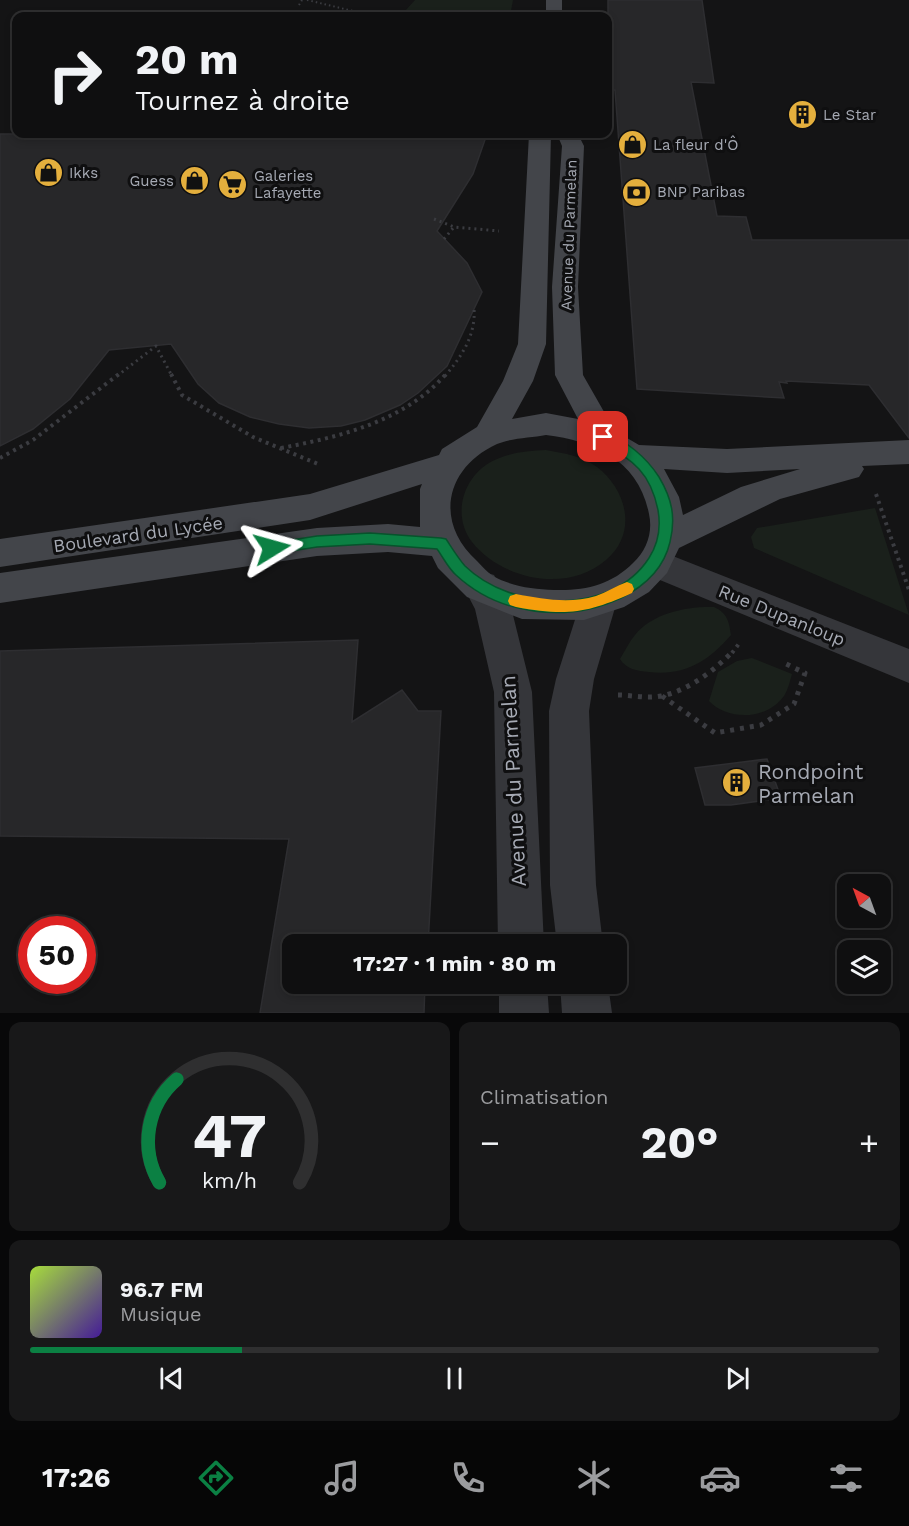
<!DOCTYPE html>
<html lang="fr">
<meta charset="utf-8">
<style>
body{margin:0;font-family:"Work Sans",sans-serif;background:#181819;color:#f1f3f6;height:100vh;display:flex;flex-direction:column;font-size:22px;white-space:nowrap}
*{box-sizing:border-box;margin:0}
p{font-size:20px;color:#9b9c9f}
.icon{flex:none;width:33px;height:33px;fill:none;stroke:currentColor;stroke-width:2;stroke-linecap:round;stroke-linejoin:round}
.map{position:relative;height:1013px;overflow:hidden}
.sheet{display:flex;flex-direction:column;gap:9px;padding:9px;background:#080809;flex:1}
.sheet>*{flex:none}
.guide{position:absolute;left:12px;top:12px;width:600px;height:126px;border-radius:12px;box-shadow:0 3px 9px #0003,0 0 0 2px #2f2f30;background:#0f0f10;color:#f1f3f6;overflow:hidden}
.needle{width:39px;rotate:319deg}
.controls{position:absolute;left:837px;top:874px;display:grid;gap:12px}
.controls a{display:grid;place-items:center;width:54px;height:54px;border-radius:12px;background:#0f0f10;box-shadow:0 3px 9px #0003,0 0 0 2px #2f2f30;font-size:30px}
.speed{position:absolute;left:18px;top:916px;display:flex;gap:12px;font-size:30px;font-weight:700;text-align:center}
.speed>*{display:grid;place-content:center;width:78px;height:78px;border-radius:50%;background:#0f0f10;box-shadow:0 3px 9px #0003,0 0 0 2px #2f2f30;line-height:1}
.speed .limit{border:9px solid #d22;background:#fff;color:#111}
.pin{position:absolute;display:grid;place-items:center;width:51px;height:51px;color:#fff;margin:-26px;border-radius:12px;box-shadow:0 3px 9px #0006}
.me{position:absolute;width:66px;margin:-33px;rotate:82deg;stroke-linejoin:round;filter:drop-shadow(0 0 4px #0008)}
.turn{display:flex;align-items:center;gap:21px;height:126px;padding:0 24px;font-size:27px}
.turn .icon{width:78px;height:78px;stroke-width:2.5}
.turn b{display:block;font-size:42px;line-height:51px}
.big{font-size:45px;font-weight:700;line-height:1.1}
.sheet .widget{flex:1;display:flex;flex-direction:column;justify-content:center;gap:9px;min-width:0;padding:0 21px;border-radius:12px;background:#181819}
.sheet .dial{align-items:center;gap:0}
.dial svg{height:156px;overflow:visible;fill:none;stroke:#2f2f30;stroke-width:7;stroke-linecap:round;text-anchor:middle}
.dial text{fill:#f1f3f6;stroke:none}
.song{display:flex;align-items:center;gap:18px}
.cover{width:72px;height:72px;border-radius:9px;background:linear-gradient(135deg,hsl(80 70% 55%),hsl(260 70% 35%))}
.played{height:6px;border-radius:3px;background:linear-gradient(90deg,#0b8043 25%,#2f2f30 25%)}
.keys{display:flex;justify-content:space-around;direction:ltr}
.heat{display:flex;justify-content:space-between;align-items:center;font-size:33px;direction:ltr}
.sheet .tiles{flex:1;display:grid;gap:9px;grid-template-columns:1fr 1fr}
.widget:last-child{grid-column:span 2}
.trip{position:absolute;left:282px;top:934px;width:345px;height:60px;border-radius:12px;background:#0f0f10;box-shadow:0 3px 9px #0003,0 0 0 2px #2f2f30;font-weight:700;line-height:60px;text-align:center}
.menu{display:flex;height:96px;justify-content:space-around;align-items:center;background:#060606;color:#9b9c9f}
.menu .icon{width:42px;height:42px}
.menu .on{color:#0b8043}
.menu b{font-size:27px;color:#f1f3f6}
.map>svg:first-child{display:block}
.green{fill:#1a201b}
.building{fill:#272729;stroke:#2e2e31;stroke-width:1.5}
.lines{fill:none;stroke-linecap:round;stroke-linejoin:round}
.path-far3{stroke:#3b3c41;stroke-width:2;stroke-dasharray:1.5 3;stroke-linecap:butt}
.path-far2{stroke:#3b3c41;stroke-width:3;stroke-dasharray:2 4;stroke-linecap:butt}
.path-far1{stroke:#3b3c41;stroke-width:4;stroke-dasharray:3 4.5;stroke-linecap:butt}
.path{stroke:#3b3c41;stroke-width:5;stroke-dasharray:4 6;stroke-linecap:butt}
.minor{fill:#35363a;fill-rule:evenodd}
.secondary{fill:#43454a;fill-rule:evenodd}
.route{fill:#0b8043;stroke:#07532c;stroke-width:1.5}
.slow{fill:#f59e0b}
.labels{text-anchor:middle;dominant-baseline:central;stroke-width:6;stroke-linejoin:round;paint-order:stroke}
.far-poi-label{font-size:15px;fill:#a6aab4;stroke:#0f0f10;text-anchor:start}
.far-street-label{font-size:15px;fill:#a6aab4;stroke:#0f0f10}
.street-label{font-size:18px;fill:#a6aab4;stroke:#0f0f10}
.near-poi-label{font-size:21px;fill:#a6aab4;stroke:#0f0f10;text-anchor:start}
.near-street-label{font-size:21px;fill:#a6aab4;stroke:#0f0f10}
</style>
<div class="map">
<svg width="909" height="1013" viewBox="0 0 909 1013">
<rect width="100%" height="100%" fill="#141415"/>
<path class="green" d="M 415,0 L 513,0 L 510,16 L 405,11 Z
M 546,450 C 563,453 582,456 597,467 C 627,490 638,533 606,560 C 567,594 501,579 472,542 C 450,513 465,472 497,459 C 512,452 529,451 546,450 Z
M 875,508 L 909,615 L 754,548 L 751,537 L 757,528 Z
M 714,607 C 727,613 729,621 731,635 C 708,662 684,676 649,672 C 637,671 626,669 620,659 C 625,651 629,642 635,635 C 652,613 688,606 714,607 Z
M 752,658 L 792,674 C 790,681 788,690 784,696 C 767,720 728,721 709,701 L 718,672 L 737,661 Z"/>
<path class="building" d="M 608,0 L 702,0 L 714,83 L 691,82 L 717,216 L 746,217 L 752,240 L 909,240 L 909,438 L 869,385 L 786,381 L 787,383 L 779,382 L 784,398 L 637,389 L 615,90 L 608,90 Z
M 0,134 L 487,134 L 473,174 L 437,231 L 467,263 L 482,292 L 447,366 L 418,393 L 400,405 L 365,420 L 341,426 L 309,428 L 279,424 L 250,417 L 219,403 L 198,384 L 171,344 L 109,350 L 70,399 L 33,429 L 0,446 Z
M 358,640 L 352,722 L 402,690 L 418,711 L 441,711 L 428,945 L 292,945 L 292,984 L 425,984 L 424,1013 L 260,1013 L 289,839 L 0,836 L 0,651 Z
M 767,759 L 781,798 L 731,805 L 705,805 L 695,768 Z"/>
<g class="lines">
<path class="path-far3" d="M 307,0 L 374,16 L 406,13 L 456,16
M 299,5 L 302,0"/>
<path class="path-far2" d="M 434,219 L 454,227 L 499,231
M 444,239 L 454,227
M 117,376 L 156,346 L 172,376
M 445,376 C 462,356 476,335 474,308"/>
<path class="path-far1" d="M 171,374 L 182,395 L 253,437 L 318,464
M 281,448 C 340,437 405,421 446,374
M 0,458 L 33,440 L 119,374
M 876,494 L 909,590
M 732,653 L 741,641"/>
<path class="path" d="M 618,695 C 632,695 647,699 661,696 C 688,691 715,670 733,651
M 662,696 L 715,733 L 761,725 L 794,704 L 805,673 L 782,662"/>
<path class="minor" d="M 655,549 L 909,649 L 909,683 L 643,573 L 638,563 L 643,553 Z
M 481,571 L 494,575 L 511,607 L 532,692 L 544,945 L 498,945 L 494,692 L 475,609 L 463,586 L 468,575 Z
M 599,586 L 612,590 L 617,601 L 594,679 L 589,711 L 596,885 L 603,945 L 557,945 L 550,885 L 549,711 L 556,679 L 581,601 L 586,590 Z
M 499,984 L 547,984 L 549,1013 L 499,1013 Z
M 560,984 L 608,984 L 612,1013 L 562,1013 Z"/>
<path class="secondary" d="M 546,0 L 562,0 L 562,16 L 546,16 Z
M 529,134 L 551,134 L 546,344 L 533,381 L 512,419 L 546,413 L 578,419 L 555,375 L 552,287 L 562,146 L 557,134 L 578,134 L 584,146 L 578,287 L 583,375 L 615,431 L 639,445 L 727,449 L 909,440 L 909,464 L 862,466 L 864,469 L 859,477 L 780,499 L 679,548 L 667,573 L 649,592 L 624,607 L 584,620 L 522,619 L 509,614 L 467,597 L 438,568 L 432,556 L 388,552 L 317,556 L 0,603 L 0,573 L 317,528 L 388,524 L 420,527 L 420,489 L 422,484 L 310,520 L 0,567 L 0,539 L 310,494 L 439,455 L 442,449 L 477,427 L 503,381 L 518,344 ZM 546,435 C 595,441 639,461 649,514 C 653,532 647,550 633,563 C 611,585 585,591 554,590 C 533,589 513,587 493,576 C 487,572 482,566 477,561 C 434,522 445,468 497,444 C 511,438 531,438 546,435 ZM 664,469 L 727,473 L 800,469 L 741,487 L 683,515 L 679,497 Z"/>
</g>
<path class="route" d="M 603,432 C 625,439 647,458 659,477 C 672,499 676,517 670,542 C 664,568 645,586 621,598 C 568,623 500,616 456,575 C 448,568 443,557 437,549 L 370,544 L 317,547 L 272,554 L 267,552 L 265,548 L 267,544 L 272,543 L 317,536 L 370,533 L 441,538 L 446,539 C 452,548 458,558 465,566 C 511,611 611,617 649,558 C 658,544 661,527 658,510 C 655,495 650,481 639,469 C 628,457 613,449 598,440 L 597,437 L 598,434 Z"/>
<path class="slow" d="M 627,582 L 632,584 L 634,589 L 632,593 C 586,614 565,616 516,607 L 510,605 L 508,601 L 510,596 L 516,594 C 543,599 569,604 596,596 C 607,592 616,586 627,582 Z"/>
<defs>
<symbol id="building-disc" viewBox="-11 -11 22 22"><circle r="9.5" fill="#e4af3d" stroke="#0f0f10"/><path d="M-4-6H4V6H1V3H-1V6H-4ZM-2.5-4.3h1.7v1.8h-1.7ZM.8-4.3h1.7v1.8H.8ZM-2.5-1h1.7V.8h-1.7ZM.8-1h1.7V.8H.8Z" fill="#111"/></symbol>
<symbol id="shop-disc" viewBox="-11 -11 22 22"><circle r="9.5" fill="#e4af3d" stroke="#0f0f10"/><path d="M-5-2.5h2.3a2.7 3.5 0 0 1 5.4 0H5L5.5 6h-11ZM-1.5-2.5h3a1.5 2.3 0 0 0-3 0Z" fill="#111"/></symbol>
<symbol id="supermarket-disc" viewBox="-11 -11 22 22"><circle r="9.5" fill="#e4af3d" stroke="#0f0f10"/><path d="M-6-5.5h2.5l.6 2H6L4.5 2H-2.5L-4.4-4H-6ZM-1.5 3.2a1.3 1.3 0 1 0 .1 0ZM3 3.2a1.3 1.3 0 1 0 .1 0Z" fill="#111"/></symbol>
<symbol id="bank-disc" viewBox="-11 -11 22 22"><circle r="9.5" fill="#e4af3d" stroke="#0f0f10"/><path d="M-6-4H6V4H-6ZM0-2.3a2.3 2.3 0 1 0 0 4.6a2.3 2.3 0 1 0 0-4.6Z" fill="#111"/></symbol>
</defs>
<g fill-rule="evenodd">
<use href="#building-disc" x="786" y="98" width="33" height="33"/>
<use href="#shop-disc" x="616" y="128" width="33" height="33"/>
<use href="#shop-disc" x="32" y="156" width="33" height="33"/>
<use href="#shop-disc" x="178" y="164" width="33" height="33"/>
<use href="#supermarket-disc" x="216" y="168" width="33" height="33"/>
<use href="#bank-disc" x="620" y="176" width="33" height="33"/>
<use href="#building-disc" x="720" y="766" width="33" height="33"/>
</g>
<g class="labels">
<g class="far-poi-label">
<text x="823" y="115">Le Star</text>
<text x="653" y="145">La fleur d'Ô</text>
<text x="69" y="173">Ikks</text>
<text x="254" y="176">Galeries<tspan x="254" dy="17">Lafayette</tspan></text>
<text x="174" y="181" text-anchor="end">Guess</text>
<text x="657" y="192">BNP Paribas</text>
</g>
<g class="far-street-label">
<text transform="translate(569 235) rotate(-88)">Avenue du Parmelan</text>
</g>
<g class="street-label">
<text transform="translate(138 534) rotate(-8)">Boulevard du Lycée</text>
<text transform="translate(782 615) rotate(22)">Rue Dupanloup</text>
</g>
<g class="near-poi-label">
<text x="758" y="771">Rondpoint<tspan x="758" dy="24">Parmelan</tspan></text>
</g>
<g class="near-street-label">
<text transform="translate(513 781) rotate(-93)">Avenue du Parmelan</text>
</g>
</g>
</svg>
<div class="controls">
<a><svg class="needle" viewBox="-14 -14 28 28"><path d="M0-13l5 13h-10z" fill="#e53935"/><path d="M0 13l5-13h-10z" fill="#9b9c9f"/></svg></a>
<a><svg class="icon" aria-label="layers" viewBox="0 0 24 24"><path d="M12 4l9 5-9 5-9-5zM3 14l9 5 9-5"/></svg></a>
</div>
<div class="speed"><div class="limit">50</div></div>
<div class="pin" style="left:603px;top:437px;background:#d93025"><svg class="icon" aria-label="arrive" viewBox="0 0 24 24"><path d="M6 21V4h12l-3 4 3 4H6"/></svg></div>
<svg class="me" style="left:272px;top:548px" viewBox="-20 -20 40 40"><path d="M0-17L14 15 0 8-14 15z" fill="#0b8043" stroke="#fff" stroke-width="4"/></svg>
<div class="trip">17:27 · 1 min · 80 m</div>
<div class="guide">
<div class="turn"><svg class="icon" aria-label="right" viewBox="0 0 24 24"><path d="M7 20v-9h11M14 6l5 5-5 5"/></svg><div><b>20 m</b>Tournez à droite</div></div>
</div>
</div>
<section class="sheet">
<div class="tiles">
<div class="widget dial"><svg viewBox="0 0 100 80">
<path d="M14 69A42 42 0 1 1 86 69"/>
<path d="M14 69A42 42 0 0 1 23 16" stroke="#0b8043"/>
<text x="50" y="56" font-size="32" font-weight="700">47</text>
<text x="50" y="72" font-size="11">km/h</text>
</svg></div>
<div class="widget"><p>Climatisation</p>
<div class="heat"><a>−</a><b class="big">20°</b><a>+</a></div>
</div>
<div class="widget">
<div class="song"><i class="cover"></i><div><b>96.7 FM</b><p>Musique</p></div></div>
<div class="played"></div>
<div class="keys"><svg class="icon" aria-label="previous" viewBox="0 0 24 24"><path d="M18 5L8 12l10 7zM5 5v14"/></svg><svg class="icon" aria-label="pause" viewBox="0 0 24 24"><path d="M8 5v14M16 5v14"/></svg><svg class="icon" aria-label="next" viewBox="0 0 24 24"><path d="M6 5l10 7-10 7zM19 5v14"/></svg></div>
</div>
</div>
</section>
<nav class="menu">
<b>17:26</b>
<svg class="icon on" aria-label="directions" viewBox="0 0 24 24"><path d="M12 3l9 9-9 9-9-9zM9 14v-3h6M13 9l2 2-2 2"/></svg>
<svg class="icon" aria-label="music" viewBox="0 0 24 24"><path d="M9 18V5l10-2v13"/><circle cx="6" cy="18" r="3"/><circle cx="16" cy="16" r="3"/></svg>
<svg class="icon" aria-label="phone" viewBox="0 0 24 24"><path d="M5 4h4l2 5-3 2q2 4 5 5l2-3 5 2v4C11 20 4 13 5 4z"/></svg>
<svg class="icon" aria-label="climate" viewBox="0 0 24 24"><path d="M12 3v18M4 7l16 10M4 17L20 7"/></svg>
<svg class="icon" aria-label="car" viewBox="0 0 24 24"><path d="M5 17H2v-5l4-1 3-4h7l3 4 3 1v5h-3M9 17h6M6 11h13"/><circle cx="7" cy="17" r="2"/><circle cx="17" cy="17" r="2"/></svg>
<svg class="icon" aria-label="filters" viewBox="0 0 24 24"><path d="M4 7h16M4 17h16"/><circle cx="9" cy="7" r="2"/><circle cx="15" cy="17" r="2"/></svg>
</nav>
